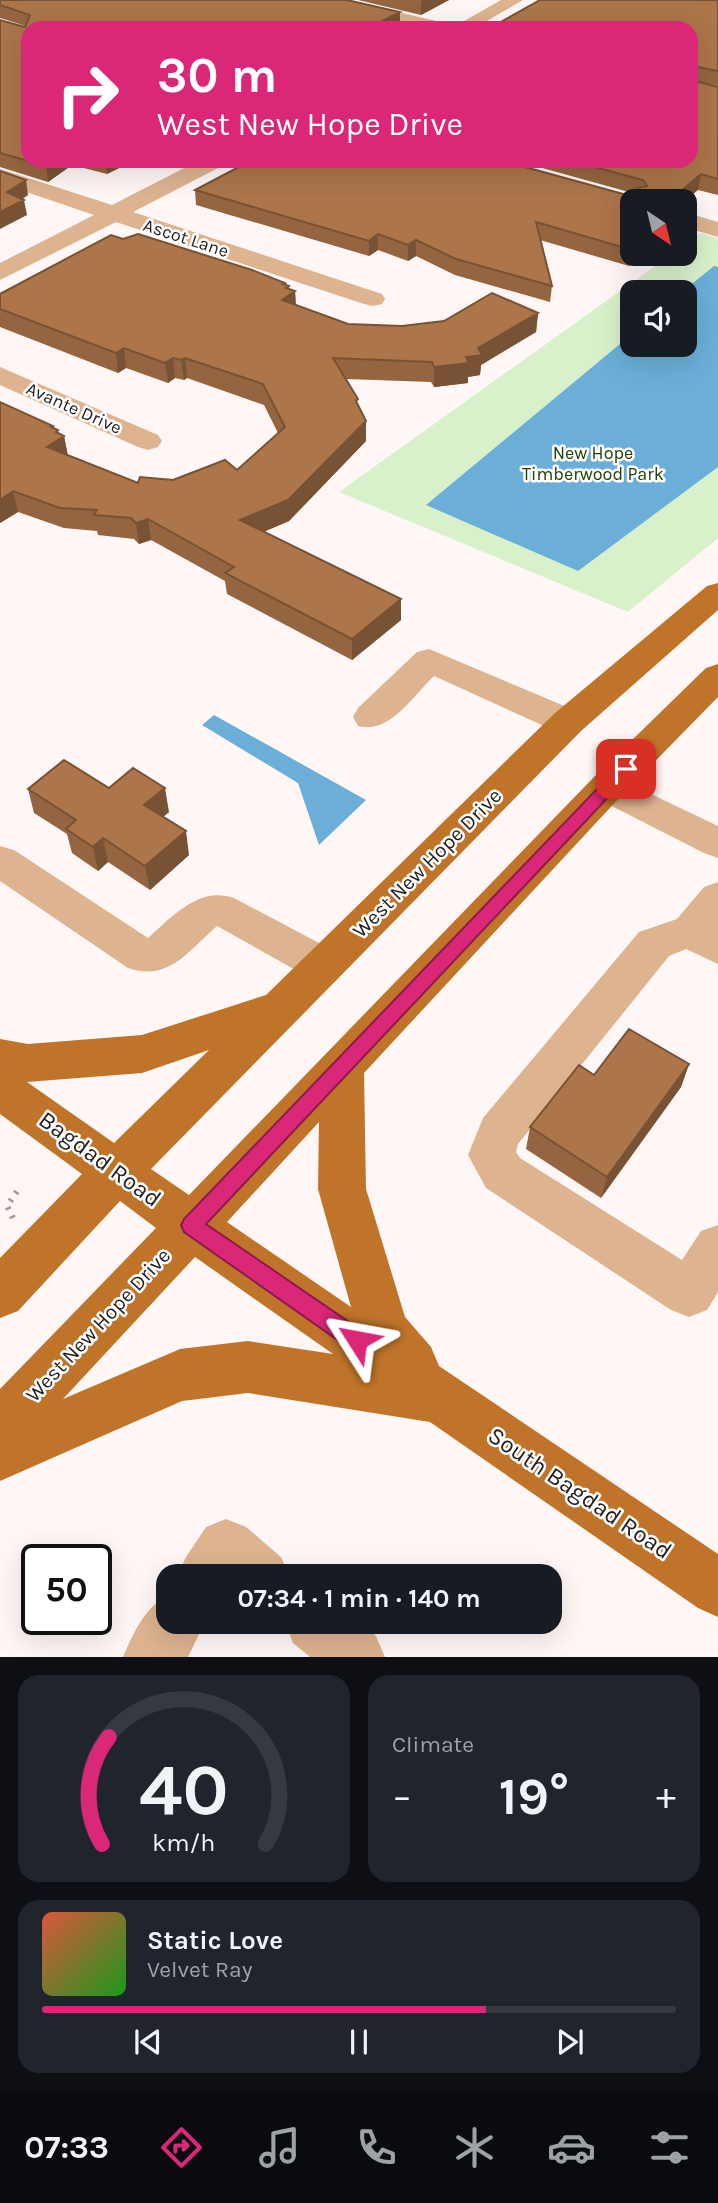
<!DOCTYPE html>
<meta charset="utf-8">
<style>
body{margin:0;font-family:Karla,sans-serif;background:#20242c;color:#f1f3f6;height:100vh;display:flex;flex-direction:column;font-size:26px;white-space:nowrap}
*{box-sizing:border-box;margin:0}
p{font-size:23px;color:#9ea1a6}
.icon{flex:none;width:38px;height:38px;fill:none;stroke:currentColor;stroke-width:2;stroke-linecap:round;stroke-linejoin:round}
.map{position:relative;height:1657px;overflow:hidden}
.panel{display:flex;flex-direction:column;gap:18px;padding:18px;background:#0d0f14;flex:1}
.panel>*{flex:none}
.hud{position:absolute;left:21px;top:21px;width:677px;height:147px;border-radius:21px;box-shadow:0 7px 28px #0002;background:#db2777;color:#fff;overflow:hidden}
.needle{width:46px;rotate:145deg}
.buttons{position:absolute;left:620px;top:189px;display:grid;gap:14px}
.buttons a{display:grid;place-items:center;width:77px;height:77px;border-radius:14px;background:#171b24;box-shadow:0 7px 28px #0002;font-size:35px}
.speed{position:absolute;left:21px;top:1544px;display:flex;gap:14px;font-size:35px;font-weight:700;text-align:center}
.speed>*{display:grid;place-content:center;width:91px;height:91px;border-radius:50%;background:#171b24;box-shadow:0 7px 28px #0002;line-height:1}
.speed .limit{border:4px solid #111;border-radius:10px;background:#fff;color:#111}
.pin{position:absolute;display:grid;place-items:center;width:60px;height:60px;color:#fff;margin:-30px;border-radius:14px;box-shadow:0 4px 10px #0006}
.me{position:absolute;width:77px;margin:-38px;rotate:304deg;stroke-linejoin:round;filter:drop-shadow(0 0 5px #0008)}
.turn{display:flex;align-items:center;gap:24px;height:147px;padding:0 21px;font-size:32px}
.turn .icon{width:91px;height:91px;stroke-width:2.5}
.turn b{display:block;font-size:49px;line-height:60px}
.big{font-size:52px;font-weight:700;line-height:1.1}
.panel .tile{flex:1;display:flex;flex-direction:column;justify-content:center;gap:10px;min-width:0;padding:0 24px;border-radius:21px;background:#20242c}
.panel .dial{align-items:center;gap:0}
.dial svg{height:182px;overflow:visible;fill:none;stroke:#363941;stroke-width:7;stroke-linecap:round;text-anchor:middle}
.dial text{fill:#f1f3f6;stroke:none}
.song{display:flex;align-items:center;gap:21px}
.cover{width:84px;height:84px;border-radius:10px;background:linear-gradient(135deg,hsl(10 70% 55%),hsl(120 70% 35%))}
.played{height:7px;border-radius:4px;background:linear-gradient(90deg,#db2777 70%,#363941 70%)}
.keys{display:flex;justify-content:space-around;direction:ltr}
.heat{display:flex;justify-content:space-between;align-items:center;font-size:38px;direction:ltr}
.panel .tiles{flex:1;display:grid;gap:18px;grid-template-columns:1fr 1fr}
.tile:last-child{grid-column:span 2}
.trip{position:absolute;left:156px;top:1564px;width:406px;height:70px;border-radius:21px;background:#171b24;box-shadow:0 7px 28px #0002;font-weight:700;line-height:70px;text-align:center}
.tab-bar{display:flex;height:112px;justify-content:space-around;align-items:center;background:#090b0e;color:#9ea1a6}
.tab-bar .icon{width:49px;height:49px}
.tab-bar .selected{color:#db2777}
.tab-bar b{font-size:32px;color:#f1f3f6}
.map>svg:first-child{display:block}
.green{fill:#d9f1cb;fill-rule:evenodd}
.water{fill:#6baed7}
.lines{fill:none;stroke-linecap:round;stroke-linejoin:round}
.path{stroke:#9f9997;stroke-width:6;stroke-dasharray:2.5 7;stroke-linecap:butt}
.minor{fill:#ddb390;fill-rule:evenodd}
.major{fill:#bf7429;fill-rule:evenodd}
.wall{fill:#946540}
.shaded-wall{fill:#785234}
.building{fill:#ac754a;stroke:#785234;stroke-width:2}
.route{fill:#db2777;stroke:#8e194d;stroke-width:2}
.labels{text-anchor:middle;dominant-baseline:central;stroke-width:5;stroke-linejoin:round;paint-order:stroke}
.far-street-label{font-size:18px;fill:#231f1d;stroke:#fff}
.far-park-label{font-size:18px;fill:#204101;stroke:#fff}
.street-label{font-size:21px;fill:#231f1d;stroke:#fff}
.near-street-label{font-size:24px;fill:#231f1d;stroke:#fff}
</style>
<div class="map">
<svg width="718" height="1657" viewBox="0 0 718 1657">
<rect width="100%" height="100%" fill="#fef7f5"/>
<path class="green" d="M 701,233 L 718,239 L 718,538 L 628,612 L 339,492 L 672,254 L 684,254 L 684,245 ZM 632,292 L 684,292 L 684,345 L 632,345 Z"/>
<path class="water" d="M 714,266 L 718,267 L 718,467 L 578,571 L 426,505 L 632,334 L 632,345 L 684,345 L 684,292 L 682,292 Z
M 214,715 L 366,800 L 319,845 L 298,783 L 202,725 Z"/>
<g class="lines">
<path class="path" d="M 13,1218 L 7,1206 L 18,1190"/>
<path class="minor" d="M 316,0 L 347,0 L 449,24 L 452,28 L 501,0 L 523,0 L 475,28 L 420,28 L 319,4 Z
M 198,161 L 225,161 L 222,166 L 133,212 L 382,294 L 385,299 L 382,304 L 373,306 L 364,304 L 116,222 L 0,280 L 0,263 L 94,215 L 0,183 L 0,169 L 112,205 Z
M 684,212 L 718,222 L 718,237 L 684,227 Z
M 0,367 L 158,435 L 162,441 L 158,447 L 148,450 L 138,447 L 0,385 Z
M 429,649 L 581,713 L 586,722 L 581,731 L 568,734 L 555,731 L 434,676 C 413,696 389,735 358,726 L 353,717 L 358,708 L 417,652 Z
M 607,773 L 718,826 L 718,858 L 704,853 L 594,797 L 588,787 L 594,777 Z
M 0,846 L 14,850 L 148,938 C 173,916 199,886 234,898 L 338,953 L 344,965 L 338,977 L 323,982 L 308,977 L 217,926 C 188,951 169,982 128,968 L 0,881 Z
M 718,882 L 718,964 L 686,949 L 669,956 L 518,1144 L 516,1152 L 520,1158 L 682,1260 L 701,1231 L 718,1225 L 718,1292 L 707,1310 L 689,1317 L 671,1310 L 486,1188 L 468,1155 L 483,1118 L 639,932 L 677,919 L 704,887 Z
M 226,1519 L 246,1527 L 281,1557 L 290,1577 L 177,1577 L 186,1557 L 206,1527 Z
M 168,1596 L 168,1622 L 205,1622 L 188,1657 L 123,1657 C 133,1634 145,1606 168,1596 Z
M 285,1622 L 360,1622 L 376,1636 L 385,1657 L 310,1657 L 293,1643 Z"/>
<path class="major" d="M 718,583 L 718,610 L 581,731 L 151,1169 L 189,1195 L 594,777 L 706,668 L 718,664 L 718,697 L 620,797 L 364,1073 L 366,1189 L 405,1317 L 431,1347 L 439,1366 L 718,1554 L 718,1617 L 698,1608 L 430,1422 L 248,1393 L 182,1401 L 0,1481 L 0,1389 L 156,1228 L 120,1201 L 18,1311 L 0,1318 L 0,1258 L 82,1174 L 0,1114 L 0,1039 L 28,1044 L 142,1035 L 266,995 L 555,713 L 707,586 ZM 209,1050 L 114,1143 L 27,1082 L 142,1073 ZM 319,1122 L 318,1189 L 351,1307 L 227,1222 ZM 195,1257 L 333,1354 L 248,1341 L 180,1349 L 63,1399 Z"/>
</g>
<path class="wall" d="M 0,0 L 400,12 L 400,26 L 28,161 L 133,161 L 107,174 L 72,165 L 48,182 L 0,167 L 0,20 L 25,27 L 26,26 L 0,18 Z
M 358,0 L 449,0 L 421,15 Z
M 718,0 L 718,86 L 703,83 L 718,87 L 718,195 L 698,190 L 632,201 L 632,254 L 644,254 L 629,266 L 540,240 L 552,286 L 550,302 L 455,275 L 416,256 L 408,261 L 378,250 L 369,256 L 196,205 L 195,190 L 634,197 L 636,194 L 517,161 L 691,161 L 691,28 Z
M 123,239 L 285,285 L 289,289 L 295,291 L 296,305 L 348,324 L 402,326 L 538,313 L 536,332 L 481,365 L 480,375 L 468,377 L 468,383 L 434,387 L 431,382 L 346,379 L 366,421 L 366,441 L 289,521 L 263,532 L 401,620 L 352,660 L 227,594 L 225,581 L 151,540 L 139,544 L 134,539 L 98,535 L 97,531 L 64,528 L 18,512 L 0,523 L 0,402 L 53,426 L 54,429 L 59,434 L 64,436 L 68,456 L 138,483 L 173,480 L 237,470 L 278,433 L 264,405 L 187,378 L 184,380 L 175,378 L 168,383 L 126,368 L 118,373 L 0,327 L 0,294 Z
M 109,788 L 169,812 L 163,817 L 189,855 L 150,890 L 108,862 L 98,871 L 72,853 L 67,834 L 34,813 L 28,789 Z
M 689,1064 L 681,1087 L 601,1198 L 526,1149 L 530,1127 L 594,1075 Z"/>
<path class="shaded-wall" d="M 424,0 L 449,0 L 421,15 L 421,1 Z
M 400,12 L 400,26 L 396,28 L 369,28 Z
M 54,161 L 72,161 L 72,165 L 48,182 L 46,166 Z
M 105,161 L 133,161 L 107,174 Z
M 701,174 L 698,190 L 684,202 L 669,201 Z
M 26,180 L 28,195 L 16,204 L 24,200 L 27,215 L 0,229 L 0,212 L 7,192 Z
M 378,234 L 378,250 L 369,256 L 369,241 Z
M 416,240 L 416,256 L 408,261 L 408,245 Z
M 632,250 L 632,254 L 644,254 L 629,266 Z
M 285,283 L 286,297 L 286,288 L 289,286 L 289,295 L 295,291 L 296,311 L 282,300 L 283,284 Z
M 538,313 L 536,332 L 481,365 L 480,375 L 468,377 L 468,383 L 434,387 L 434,367 L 466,357 L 478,348 Z
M 124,348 L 126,368 L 118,373 L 116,353 Z
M 173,358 L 175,378 L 168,383 L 165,363 Z
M 185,358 L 187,378 L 184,380 L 181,360 Z
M 366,421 L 366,441 L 289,521 L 242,541 L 240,520 Z
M 53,426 L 56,441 L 56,432 L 58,430 L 60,439 L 64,436 L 68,457 L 47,447 L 51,427 Z
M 13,491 L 18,512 L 0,523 L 0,500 Z
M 148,519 L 151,540 L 139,544 L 136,523 Z
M 401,599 L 401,620 L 352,660 L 352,639 Z
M 165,788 L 169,812 L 148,829 L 144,805 Z
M 186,831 L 189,855 L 150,890 L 145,866 Z
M 103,838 L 108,862 L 98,871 L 93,847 Z
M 689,1064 L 681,1087 L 601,1198 L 607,1177 Z"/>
<path class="building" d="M 0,0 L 347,0 L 400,12 L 369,28 L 28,28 L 28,161 L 54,161 L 46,166 L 0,153 L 0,20 L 25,27 L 30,15 L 0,5 Z
M 540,0 L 718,0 L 718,71 L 692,66 L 691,73 L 691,28 L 490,28 Z
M 691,80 L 718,87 L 718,179 L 701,174 L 669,201 L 632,201 L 632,250 L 536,222 L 552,286 L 456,259 L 416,240 L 408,245 L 378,234 L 369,241 L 195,190 L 250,161 L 503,161 L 634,197 L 637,195 L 637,188 L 647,186 L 643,180 L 573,161 L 691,161 Z
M 0,171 L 26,180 L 7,192 L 24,200 L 0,212 Z
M 138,234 L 252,270 L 285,283 L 283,284 L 289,286 L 286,288 L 295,291 L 282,300 L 348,324 L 402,326 L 444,321 L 492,293 L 538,313 L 478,348 L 482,355 L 466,357 L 469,363 L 434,367 L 432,362 L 333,358 L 358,399 L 356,401 L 366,421 L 288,500 L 240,520 L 401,599 L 352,639 L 225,573 L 234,567 L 148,519 L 136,523 L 131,518 L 94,515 L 97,510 L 60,508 L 13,491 L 0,500 L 0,402 L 53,426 L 51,427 L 58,430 L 56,432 L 64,436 L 47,447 L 138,483 L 140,477 L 173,480 L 225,460 L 237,470 L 285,427 L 263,384 L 185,358 L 181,360 L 173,358 L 165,363 L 124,348 L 116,353 L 0,309 L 0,294 L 111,235 L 123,239 Z
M 64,760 L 109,788 L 133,768 L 165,788 L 144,805 L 186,831 L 145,866 L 103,838 L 93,847 L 66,829 L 76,820 L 28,789 Z
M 629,1029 L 689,1064 L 607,1177 L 530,1127 L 579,1065 L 594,1075 Z"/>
<path class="route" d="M 626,763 L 631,765 L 633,769 L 631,773 L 206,1224 L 365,1333 L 368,1340 L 365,1348 L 357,1351 L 349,1348 L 184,1232 L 181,1225 L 184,1219 L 620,765 Z"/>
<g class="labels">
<g class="far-street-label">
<text transform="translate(186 238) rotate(18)">Ascot Lane</text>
<text transform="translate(74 408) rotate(24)">Avante Drive</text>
</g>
<g class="far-park-label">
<text x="593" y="453">New Hope<tspan x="593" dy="21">Timberwood Park</tspan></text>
</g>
<g class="street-label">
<text transform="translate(427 863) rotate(-45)">West New Hope Drive</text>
<text transform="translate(98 1325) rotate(-47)">West New Hope Drive</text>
</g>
<g class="near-street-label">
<text transform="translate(100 1159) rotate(36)">Bagdad Road</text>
<text transform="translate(580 1493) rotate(34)">South Bagdad Road</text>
</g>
</g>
</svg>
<div class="buttons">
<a><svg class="needle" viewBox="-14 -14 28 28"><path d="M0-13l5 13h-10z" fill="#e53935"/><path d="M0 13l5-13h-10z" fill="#9ea1a6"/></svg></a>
<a><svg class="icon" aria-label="sound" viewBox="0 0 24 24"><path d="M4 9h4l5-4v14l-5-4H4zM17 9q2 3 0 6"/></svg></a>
</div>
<div class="speed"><div class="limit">50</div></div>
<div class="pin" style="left:626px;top:769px;background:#d93025"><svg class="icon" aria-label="arrive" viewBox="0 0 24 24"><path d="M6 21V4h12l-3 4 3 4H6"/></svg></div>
<svg class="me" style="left:357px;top:1340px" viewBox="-20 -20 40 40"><path d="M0-17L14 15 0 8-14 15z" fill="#db2777" stroke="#fff" stroke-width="4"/></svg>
<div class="trip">07:34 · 1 min · 140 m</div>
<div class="hud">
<div class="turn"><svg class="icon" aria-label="right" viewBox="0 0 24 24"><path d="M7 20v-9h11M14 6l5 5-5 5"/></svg><div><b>30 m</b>West New Hope Drive</div></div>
</div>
</div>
<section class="panel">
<div class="tiles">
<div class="tile dial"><svg viewBox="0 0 100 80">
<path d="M14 69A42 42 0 1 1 86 69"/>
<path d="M14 69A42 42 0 0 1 17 22" stroke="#db2777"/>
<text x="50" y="56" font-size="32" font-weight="700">40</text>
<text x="50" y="72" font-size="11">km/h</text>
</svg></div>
<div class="tile"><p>Climate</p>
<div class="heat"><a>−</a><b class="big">19°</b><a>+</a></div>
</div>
<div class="tile">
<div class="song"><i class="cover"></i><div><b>Static Love</b><p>Velvet Ray</p></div></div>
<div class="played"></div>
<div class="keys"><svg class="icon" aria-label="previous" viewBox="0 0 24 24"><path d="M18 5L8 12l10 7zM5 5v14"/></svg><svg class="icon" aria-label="pause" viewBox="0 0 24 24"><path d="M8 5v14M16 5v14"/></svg><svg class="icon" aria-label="next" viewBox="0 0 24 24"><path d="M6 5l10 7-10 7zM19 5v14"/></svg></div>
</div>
</div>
</section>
<nav class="tab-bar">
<b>07:33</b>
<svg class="icon selected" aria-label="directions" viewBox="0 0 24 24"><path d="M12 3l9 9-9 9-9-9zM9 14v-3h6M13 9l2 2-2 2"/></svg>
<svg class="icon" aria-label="music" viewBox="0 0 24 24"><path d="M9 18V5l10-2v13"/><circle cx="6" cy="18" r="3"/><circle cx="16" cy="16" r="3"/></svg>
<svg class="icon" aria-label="phone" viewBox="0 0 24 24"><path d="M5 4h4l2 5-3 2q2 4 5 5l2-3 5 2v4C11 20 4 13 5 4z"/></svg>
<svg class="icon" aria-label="climate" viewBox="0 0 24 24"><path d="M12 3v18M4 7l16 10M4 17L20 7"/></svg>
<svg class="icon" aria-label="car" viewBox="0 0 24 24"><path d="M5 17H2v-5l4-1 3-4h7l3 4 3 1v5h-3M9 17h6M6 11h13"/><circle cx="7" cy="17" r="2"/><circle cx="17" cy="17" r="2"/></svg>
<svg class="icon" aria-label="filters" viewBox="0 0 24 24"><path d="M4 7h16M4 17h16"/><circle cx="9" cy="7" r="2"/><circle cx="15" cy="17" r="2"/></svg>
</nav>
